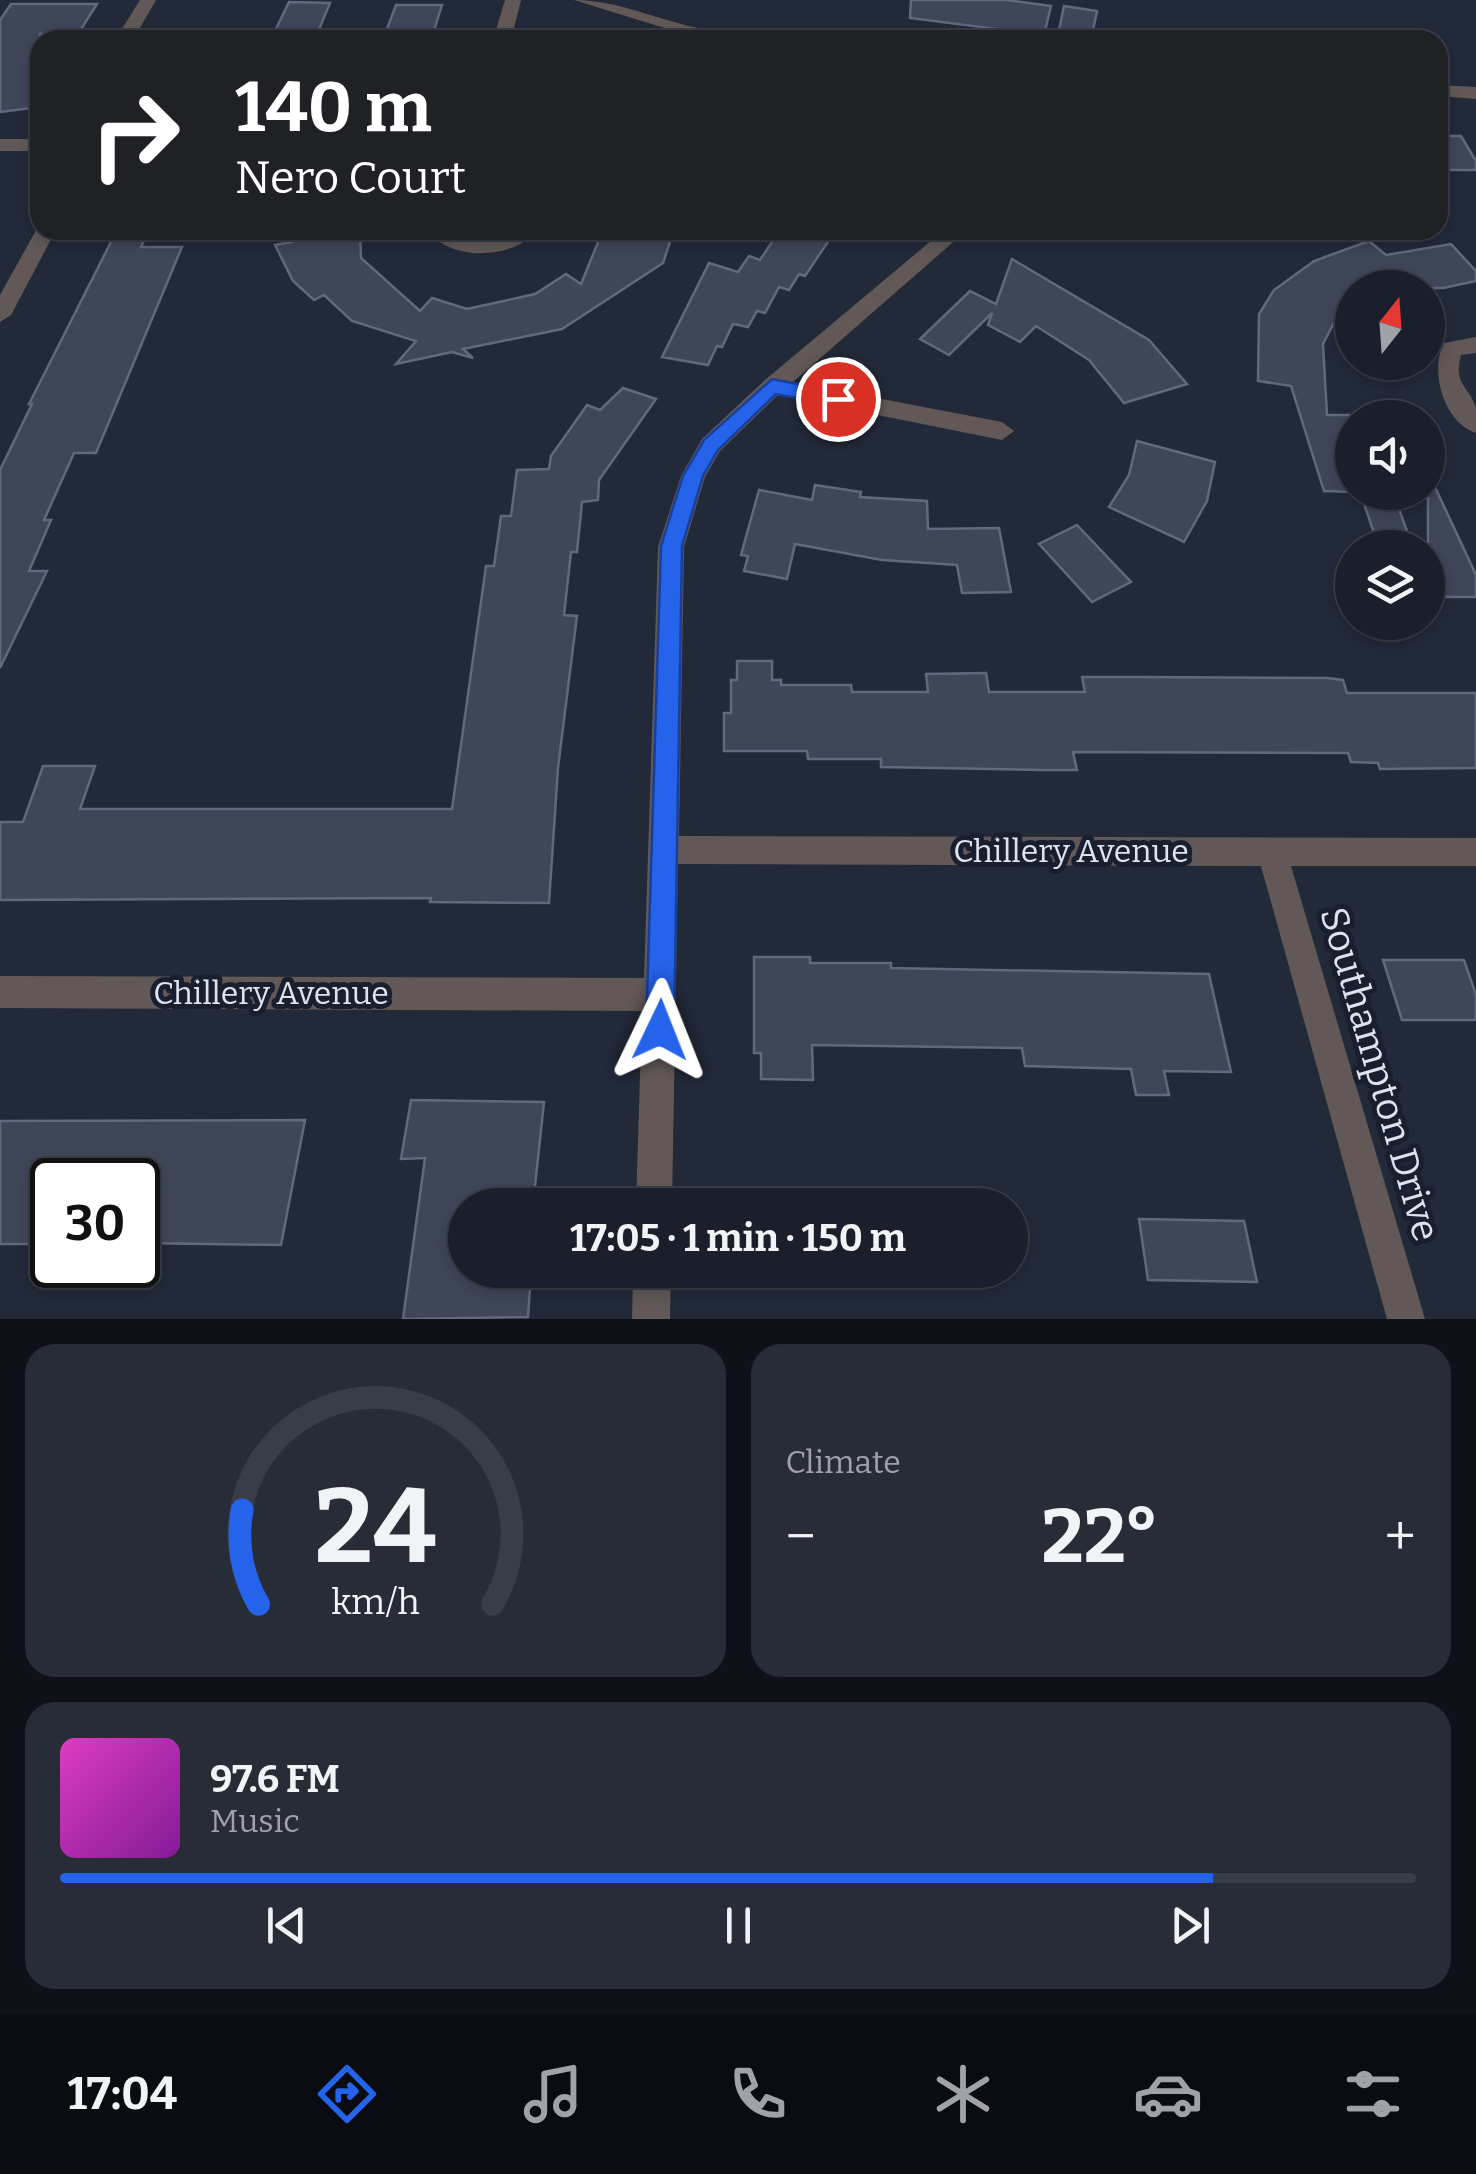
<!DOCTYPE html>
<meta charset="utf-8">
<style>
body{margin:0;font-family:Bitter,serif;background:#272c37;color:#f1f3f6;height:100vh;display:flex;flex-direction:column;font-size:38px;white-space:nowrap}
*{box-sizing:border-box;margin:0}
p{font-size:32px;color:#9fa2a9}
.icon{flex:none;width:55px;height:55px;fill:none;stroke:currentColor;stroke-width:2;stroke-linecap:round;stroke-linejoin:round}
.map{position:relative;height:1319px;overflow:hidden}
.side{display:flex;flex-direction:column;gap:25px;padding:25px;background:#0e1118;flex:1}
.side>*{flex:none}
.top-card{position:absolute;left:30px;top:30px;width:1418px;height:210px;border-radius:30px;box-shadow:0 5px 15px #0003,0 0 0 2px #383d47;background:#202124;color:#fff;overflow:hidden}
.needle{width:65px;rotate:17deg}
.buttons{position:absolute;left:1335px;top:270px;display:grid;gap:20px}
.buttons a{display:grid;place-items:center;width:110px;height:110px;border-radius:50%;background:#1a1f2b;box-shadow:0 5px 15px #0003,0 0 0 2px #383d47;font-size:50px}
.speed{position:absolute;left:30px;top:1158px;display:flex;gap:20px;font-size:50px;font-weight:700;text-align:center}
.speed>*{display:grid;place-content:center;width:130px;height:130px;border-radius:50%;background:#1a1f2b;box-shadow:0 5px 15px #0003,0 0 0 2px #383d47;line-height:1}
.speed .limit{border:5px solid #111;border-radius:15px;background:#fff;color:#111}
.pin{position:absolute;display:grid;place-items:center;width:85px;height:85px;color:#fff;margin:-42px;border:5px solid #fff;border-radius:50%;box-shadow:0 2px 10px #0007}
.me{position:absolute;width:110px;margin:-55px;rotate:2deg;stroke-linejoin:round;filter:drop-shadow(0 0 8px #0008)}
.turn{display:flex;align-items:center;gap:35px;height:210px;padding:0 40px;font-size:45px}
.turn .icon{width:130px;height:130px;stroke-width:2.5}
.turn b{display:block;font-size:70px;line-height:85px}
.big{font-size:75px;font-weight:700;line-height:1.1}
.side .widget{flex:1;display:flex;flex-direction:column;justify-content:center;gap:15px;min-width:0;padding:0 35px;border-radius:30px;background:#272c37}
.side .dial{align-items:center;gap:0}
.dial svg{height:260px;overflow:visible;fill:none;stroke:#383d47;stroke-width:7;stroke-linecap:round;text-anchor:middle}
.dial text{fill:#f1f3f6;stroke:none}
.song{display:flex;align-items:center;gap:30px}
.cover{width:120px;height:120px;border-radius:15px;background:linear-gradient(135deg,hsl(310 70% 55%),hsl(290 70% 35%))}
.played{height:10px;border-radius:5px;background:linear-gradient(90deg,#2563eb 85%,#383d47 85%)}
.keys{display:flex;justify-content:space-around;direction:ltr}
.heat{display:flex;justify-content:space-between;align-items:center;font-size:55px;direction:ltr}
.side .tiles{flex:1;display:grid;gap:25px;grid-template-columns:1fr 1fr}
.widget:last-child{grid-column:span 2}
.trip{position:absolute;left:448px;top:1188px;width:580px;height:100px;border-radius:50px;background:#1a1f2b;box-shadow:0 5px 15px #0003,0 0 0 2px #383d47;font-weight:700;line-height:100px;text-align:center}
.tabs{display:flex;height:160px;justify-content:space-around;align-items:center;background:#0a0c11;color:#9fa2a9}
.tabs .icon{width:70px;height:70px}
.tabs .active{color:#2563eb}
.tabs b{font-size:45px;color:#f1f3f6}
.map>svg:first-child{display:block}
.building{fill:#3f4658;stroke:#62697c;stroke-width:2.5}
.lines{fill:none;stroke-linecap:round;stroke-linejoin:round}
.minor{fill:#625858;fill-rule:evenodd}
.route{fill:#2563eb;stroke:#184099;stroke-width:2.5}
.labels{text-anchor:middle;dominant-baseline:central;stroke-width:10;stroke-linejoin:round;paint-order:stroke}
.street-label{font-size:32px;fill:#dee3ee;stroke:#191f2e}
.near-street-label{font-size:38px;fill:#dee3ee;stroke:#191f2e}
</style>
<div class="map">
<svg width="1476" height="1319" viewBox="0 0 1476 1319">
<rect width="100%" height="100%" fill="#222939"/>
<path class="building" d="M 911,0 L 1007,0 L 1051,6 L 1044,35 L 910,18 Z
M 289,2 L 330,3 L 318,32 L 275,31 Z
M 11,4 L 97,4 L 78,34 L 40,34 L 40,107 L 0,112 L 0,20 Z
M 396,5 L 442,5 L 431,40 L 384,37 Z
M 1064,6 L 1097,11 L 1091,40 L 1058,35 Z
M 1438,136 L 1461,136 L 1476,161 L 1476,170 L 1438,170 Z
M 117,230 L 149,230 L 141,247 L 182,247 L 96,453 L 74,453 L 44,520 L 51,520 L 29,571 L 47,571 L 0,668 L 0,470 L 32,404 L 29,404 Z
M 292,230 L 360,230 L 361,258 L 420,311 L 432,298 L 467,309 L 535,294 L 566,274 L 581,284 L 603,230 L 674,230 L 663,263 L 562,329 L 463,349 L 473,358 L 452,352 L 396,364 L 416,341 L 352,321 L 324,295 L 314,300 L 293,281 L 275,245 L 292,242 Z
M 780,230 L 836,230 L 805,276 L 799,274 L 789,290 L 779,287 L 765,313 L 757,311 L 748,327 L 733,324 L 722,347 L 717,346 L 708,365 L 662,357 L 709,263 L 738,272 L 749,256 L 760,260 Z
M 1369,241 L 1386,255 L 1451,244 L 1476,271 L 1476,281 L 1443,288 L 1352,288 L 1352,301 L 1340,311 L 1323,344 L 1327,415 L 1352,415 L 1352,492 L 1324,491 L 1291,386 L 1258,381 L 1259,314 L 1274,290 L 1314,261 Z
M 1012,259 L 1149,340 L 1187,384 L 1124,403 L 1089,360 L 1036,326 L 1020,342 L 988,325 L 992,313 L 949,355 L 920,339 L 970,291 L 996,304 Z
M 623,388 L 656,399 L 599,480 L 598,500 L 582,502 L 577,552 L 571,552 L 564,615 L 577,616 L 558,768 L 549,903 L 430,902 L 431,898 L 0,900 L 0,822 L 23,822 L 43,766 L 95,766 L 80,809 L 452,809 L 486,566 L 494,566 L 501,516 L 511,516 L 517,470 L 549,469 L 551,456 L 587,405 L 600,410 Z
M 1137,441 L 1215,462 L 1207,501 L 1184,542 L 1109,507 L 1129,475 Z
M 1428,472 L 1476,575 L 1476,597 L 1428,597 Z
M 815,485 L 861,492 L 860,497 L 927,501 L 928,529 L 999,528 L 1011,592 L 962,593 L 957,565 L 882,560 L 795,544 L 787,579 L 744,571 L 748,556 L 741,555 L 759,490 L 812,500 Z
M 1360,492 L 1393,492 L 1412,545 L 1378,545 Z
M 1077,525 L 1131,582 L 1092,602 L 1039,544 Z
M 737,661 L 772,661 L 772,680 L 781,680 L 781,685 L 851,685 L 852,692 L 928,692 L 926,674 L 986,673 L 989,692 L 1085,692 L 1082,677 L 1140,677 L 1327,678 L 1343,680 L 1347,693 L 1476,693 L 1476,768 L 1380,769 L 1378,763 L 1351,762 L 1348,753 L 1073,752 L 1077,770 L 1040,770 L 881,767 L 881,759 L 808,759 L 807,751 L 724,751 L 724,713 L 731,713 L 731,680 L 737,680 Z
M 754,957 L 810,957 L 810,963 L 891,963 L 891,968 L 1209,974 L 1231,1072 L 1164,1071 L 1169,1095 L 1136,1095 L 1131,1069 L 1025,1066 L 1022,1048 L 812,1045 L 813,1080 L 761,1079 L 761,1053 L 754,1053 Z
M 1383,960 L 1464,960 L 1476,995 L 1476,1020 L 1402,1020 Z
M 411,1100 L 544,1102 L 533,1205 L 465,1205 L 465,1270 L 527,1270 L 525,1287 L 530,1287 L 528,1317 L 403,1319 L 425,1158 L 401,1159 Z
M 305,1120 L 281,1245 L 138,1243 L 138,1180 L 52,1180 L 52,1244 L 0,1244 L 0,1121 Z
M 1139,1219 L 1244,1221 L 1257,1282 L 1148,1280 Z"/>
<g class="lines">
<path class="minor" d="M 140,0 L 156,0 L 133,40 L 115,40 Z
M 505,0 L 521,0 L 511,40 L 493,40 Z
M 574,0 C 619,0 659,21 703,29 C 722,32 749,29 764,40 L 700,39 Z
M 1438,85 L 1476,87 L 1476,99 L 1438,96 Z
M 0,139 L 40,139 L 40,151 L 0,151 Z
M 39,225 L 40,230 L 56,230 L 11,315 L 0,322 L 0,295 Z
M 426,230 L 449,230 L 463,238 L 481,240 L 513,230 L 538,230 C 512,260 452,262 426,230 Z
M 944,230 L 967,230 L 793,382 L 1002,422 L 1014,431 L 1002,440 L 778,395 L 720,451 L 705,477 L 684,547 L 679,836 L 1476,838 L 1476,866 L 1291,866 L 1425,1319 L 1387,1319 L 1261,866 L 678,864 L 672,1205 L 636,1205 L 642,1011 L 0,1008 L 0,976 L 644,978 L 658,547 L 681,476 L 702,439 L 765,380 Z
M 1476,337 L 1476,353 L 1461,355 C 1453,386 1469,385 1476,408 C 1476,414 1476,426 1476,433 C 1444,423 1429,371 1444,343 Z
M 633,1270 L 671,1270 L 670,1319 L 632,1319 Z"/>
</g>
<path class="route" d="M 772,379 L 838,392 L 848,399 L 838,406 L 776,394 L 718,450 L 703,476 L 682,546 L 674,1030 L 670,1040 L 660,1044 L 650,1040 L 646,1030 L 661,546 L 683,476 L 704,440 Z"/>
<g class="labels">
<g class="street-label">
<text x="1071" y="851">Chillery Avenue</text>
<text x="271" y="993">Chillery Avenue</text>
</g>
<g class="near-street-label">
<text transform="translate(1380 1074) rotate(74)">Southampton Drive</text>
</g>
</g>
</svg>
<div class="buttons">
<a><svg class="needle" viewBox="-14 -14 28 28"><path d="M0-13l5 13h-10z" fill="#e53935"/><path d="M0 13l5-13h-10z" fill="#9fa2a9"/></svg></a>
<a><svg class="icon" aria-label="sound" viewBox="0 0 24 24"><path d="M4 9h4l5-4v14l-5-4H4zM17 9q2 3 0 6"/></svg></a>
<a><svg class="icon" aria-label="layers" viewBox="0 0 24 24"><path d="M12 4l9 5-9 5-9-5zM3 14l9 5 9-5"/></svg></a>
</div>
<div class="speed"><div class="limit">30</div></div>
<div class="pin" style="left:838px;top:399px;background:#d93025"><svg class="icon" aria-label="arrive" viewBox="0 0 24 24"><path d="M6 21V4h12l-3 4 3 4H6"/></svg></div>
<svg class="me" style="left:660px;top:1030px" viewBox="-20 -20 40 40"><path d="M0-17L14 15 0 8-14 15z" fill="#2563eb" stroke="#fff" stroke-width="4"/></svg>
<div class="trip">17:05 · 1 min · 150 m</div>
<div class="top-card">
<div class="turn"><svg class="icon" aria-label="right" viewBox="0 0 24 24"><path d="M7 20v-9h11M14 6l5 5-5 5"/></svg><div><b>140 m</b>Nero Court</div></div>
</div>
</div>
<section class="side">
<div class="tiles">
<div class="widget dial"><svg viewBox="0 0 100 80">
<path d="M14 69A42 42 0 1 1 86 69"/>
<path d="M14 69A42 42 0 0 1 9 40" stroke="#2563eb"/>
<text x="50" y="56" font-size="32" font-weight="700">24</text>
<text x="50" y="72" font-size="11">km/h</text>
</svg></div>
<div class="widget"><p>Climate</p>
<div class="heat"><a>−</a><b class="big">22°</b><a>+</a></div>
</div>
<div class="widget">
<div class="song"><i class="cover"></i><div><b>97.6 FM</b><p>Music</p></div></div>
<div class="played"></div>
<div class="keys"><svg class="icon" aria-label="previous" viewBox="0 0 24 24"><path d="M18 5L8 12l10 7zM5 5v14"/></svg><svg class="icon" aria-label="pause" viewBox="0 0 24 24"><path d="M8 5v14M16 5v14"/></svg><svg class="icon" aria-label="next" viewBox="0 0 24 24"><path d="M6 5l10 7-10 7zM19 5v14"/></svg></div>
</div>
</div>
</section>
<nav class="tabs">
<b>17:04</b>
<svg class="icon active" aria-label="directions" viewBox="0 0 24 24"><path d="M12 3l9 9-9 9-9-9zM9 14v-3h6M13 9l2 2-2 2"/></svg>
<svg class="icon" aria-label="music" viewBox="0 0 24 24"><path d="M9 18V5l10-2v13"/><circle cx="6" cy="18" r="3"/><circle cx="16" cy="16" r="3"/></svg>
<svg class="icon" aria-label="phone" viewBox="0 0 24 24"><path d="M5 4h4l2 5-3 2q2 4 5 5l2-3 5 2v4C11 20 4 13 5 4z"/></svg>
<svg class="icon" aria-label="climate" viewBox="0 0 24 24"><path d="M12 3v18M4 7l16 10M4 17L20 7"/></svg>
<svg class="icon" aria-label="car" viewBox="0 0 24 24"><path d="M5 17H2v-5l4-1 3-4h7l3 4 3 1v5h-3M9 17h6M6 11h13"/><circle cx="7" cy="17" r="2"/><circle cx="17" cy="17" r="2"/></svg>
<svg class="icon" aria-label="filters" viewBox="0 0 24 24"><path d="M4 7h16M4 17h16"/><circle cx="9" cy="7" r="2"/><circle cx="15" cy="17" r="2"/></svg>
</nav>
